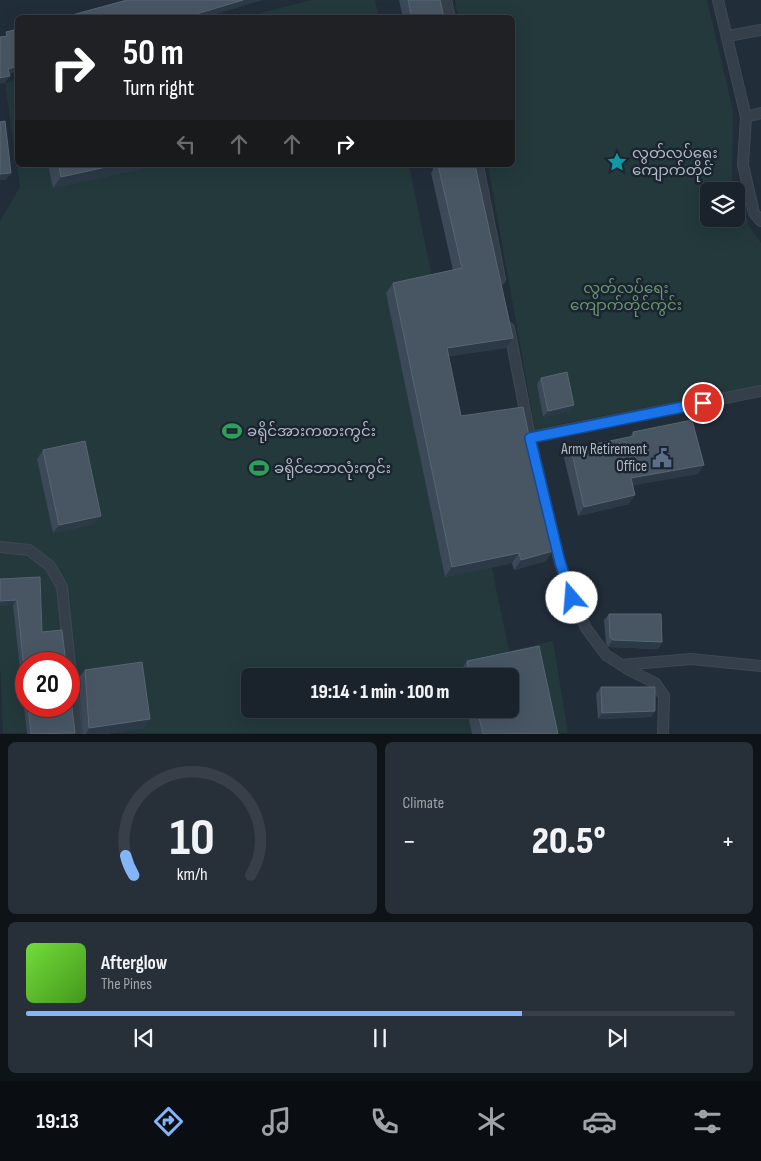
<!DOCTYPE html>
<meta charset="utf-8">
<style>
body{margin:0;font-family:"Sofia Sans Condensed","Noto Sans Myanmar",sans-serif;background:#272f38;color:#f1f3f6;height:100vh;display:flex;flex-direction:column;font-size:19px;white-space:nowrap}
*{box-sizing:border-box;margin:0}
p{font-size:16px;color:#9fa4a9}
.icon{flex:none;width:28px;height:28px;fill:none;stroke:currentColor;stroke-width:2;stroke-linecap:round;stroke-linejoin:round}
.map{position:relative;height:734px;overflow:hidden}
.details{display:flex;flex-direction:column;gap:8px;padding:8px;background:#0e1318;flex:1}
.details>*{flex:none}
.guide{position:absolute;left:15px;top:15px;width:500px;height:152px;border-radius:8px;box-shadow:0 5px 20px #0002,0 0 0 1px #383f48;background:#202124;color:#fff;overflow:hidden}
.tools{position:absolute;left:700px;top:182px;display:grid;gap:10px}
.tools a{display:grid;place-items:center;width:45px;height:45px;border-radius:8px;background:#1a222c;box-shadow:0 5px 20px #0002,0 0 0 1px #383f48;font-size:25px}
.speed{position:absolute;left:15px;top:652px;display:flex;gap:10px;font-size:25px;font-weight:700;text-align:center}
.speed>*{display:grid;place-content:center;width:65px;height:65px;border-radius:50%;background:#1a222c;box-shadow:0 5px 20px #0002,0 0 0 1px #383f48;line-height:1}
.speed .limit{border:8px solid #d22;background:#fff;color:#111}
.pin{position:absolute;display:grid;place-items:center;width:42px;height:42px;color:#fff;margin:-21px;border:2px solid #fff;border-radius:50%;box-shadow:0 1px 5px #0007}
.me{position:absolute;width:55px;margin:-28px;rotate:342deg;stroke-linejoin:round;filter:drop-shadow(0 0 4px #0008)}
.turn{display:flex;align-items:center;gap:18px;height:105px;padding:0 25px;font-size:22px}
.turn .icon{width:65px;height:65px;stroke-width:2.5}
.turn b{display:block;font-size:35px;line-height:42px}
.lanes{display:flex;align-items:center;height:48px;padding:0 25px;background:#0003;justify-content:center;gap:25px;direction:ltr}
.lanes .off{opacity:.35}
.big{font-size:38px;font-weight:800;line-height:1.1}
.details .tile{flex:1;display:flex;flex-direction:column;justify-content:center;gap:8px;min-width:0;padding:0 18px;border-radius:8px;background:#272f38}
.details .dial{align-items:center;gap:0}
.dial svg{height:130px;overflow:visible;fill:none;stroke:#383f48;stroke-width:7;stroke-linecap:round;text-anchor:middle}
.dial text{fill:#f1f3f6;stroke:none}
.song{display:flex;align-items:center;gap:15px}
.cover{width:60px;height:60px;border-radius:8px;background:linear-gradient(135deg,hsl(100 70% 55%),hsl(100 70% 35%))}
.played{height:5px;border-radius:2px;background:linear-gradient(90deg,#84b5f8 70%,#383f48 70%)}
.keys{display:flex;justify-content:space-around;direction:ltr}
.heat{display:flex;justify-content:space-between;align-items:center;font-size:28px;direction:ltr}
.details .tiles{flex:1;display:grid;gap:8px;grid-template-columns:1fr 1fr}
.tile:last-child{grid-column:span 2}
.trip{position:absolute;left:241px;top:668px;width:278px;height:50px;border-radius:8px;background:#1a222c;box-shadow:0 5px 20px #0002,0 0 0 1px #383f48;font-weight:800;line-height:50px;text-align:center}
.menu{display:flex;height:80px;justify-content:space-around;align-items:center;background:#0a0e12;color:#9fa4a9}
.menu .icon{width:35px;height:35px}
.menu .on{color:#84b5f8}
.menu b{font-size:22px;color:#f1f3f6}
.map>svg:first-child{display:block}
.green{fill:#23393b;fill-rule:evenodd}
.lines{fill:none;stroke-linecap:round;stroke-linejoin:round}
.service-casing{stroke:#3e4853;stroke-width:12}
.service{stroke:#353f4a;stroke-width:10}
.wall{fill:#3c4958}
.shaded-wall{fill:#2c3947}
.building{fill:#485664;stroke:#586573}
.route-casing{stroke:#114b97;stroke-width:12}
.route{stroke:#1a73e8;stroke-width:9}
.labels{text-anchor:middle;dominant-baseline:central;stroke-width:5;stroke-linejoin:round;paint-order:stroke}
.poi-label{font-size:15px;fill:#b0bac6;stroke:#1b242f;text-anchor:start}
.park-label{font-size:15px;fill:#679770;stroke:#1b242f}
</style>
<div class="map">
<svg width="761" height="734" viewBox="0 0 761 734">
<rect width="100%" height="100%" fill="#222d3a"/>
<path class="green" d="M 311,0 L 375,0 L 379,17 L 246,17 Z
M 455,0 L 707,0 L 733,110 L 732,180 L 749,226 L 761,243 L 761,385 L 535,429 L 488,165 L 512,165 L 512,18 L 458,17 ZM 709,191 L 736,191 L 736,219 L 709,219 Z
M 17,80 L 18,165 L 409,165 L 509,651 L 553,641 L 568,733 L 3,733 L 0,665 L 0,221 L 20,187 L 5,83 ZM 26,664 L 69,664 L 69,706 L 26,706 ZM 250,676 L 510,676 L 510,709 L 250,709 Z"/>
<g class="lines">
<defs>
<path id="service" d="M 446,0 L 450,18
M 718,0 L 746,117 L 743,165 L 754,213 L 761,221
M 728,36 L 761,30
M 746,117 L 761,113
M 478,165 L 500,279
M 509,328 L 530,437 L 560,563 L 572,598 L 586,628 L 606,655 L 629,670 L 655,683 L 664,696 L 663,734
M 530,437 L 761,391
M 0,547 L 29,550 L 50,566 L 62,587 L 77,734
M 621,665 L 691,659 L 761,666"/>
</defs>
<use href="#service" class="service-casing"/>
<use href="#service" class="service"/>
</g>
<path class="wall" d="M 399,0 L 440,0 L 444,18 L 403,18 Z
M 48,165 L 158,165 L 53,188 Z
M 432,165 L 475,165 L 513,338 L 506,348 L 448,356 L 461,416 L 546,561 L 514,570 L 512,563 L 445,577 L 386,293 L 393,283 L 453,270 L 431,173 L 433,170 Z
M 541,378 L 574,405 L 570,411 L 543,417 L 537,384 Z
M 633,432 L 698,474 L 633,485 L 629,504 L 578,516 L 564,458 L 571,449 L 630,437 Z
M 43,450 L 95,524 L 53,533 L 37,459 Z
M 40,577 L 26,664 L 26,706 L 69,706 L 75,733 L 27,734 L 13,605 L 0,606 Z
M 609,614 L 662,642 L 658,649 L 608,647 L 606,643 L 604,620 Z
M 539,646 L 558,734 L 472,734 L 467,709 L 510,709 L 510,676 L 460,676 L 459,673 L 467,661 Z
M 85,670 L 150,719 L 143,728 L 106,734 L 83,734 L 78,679 Z
M 601,687 L 655,711 L 651,717 L 598,719 L 596,694 Z"/>
<path class="shaded-wall" d="M 243,0 L 263,0 L 203,18 L 183,18 Z
M 18,66 L 18,71 L 3,76 L 8,69 Z
M 10,76 L 5,83 L 0,84 L 0,78 Z
M 115,165 L 158,165 L 53,188 L 61,177 Z
M 11,173 L 6,180 L 0,180 L 0,174 Z
M 513,338 L 506,348 L 440,358 L 447,348 Z
M 574,405 L 570,411 L 543,417 L 548,411 Z
M 704,465 L 698,474 L 625,487 L 631,478 Z
M 635,495 L 629,504 L 578,516 L 584,507 Z
M 101,516 L 95,524 L 53,533 L 59,525 Z
M 553,551 L 546,561 L 514,570 L 521,560 Z
M 519,553 L 512,563 L 445,577 L 452,567 Z
M 17,600 L 13,605 L 0,606 L 0,601 Z
M 613,640 L 662,642 L 658,649 L 608,647 Z
M 655,711 L 651,717 L 598,719 L 602,713 Z
M 150,719 L 143,728 L 106,734 L 86,734 L 89,728 Z"/>
<path class="building" d="M 127,0 L 243,0 L 183,18 L 61,18 Z
M 408,0 L 440,0 L 444,18 L 412,18 Z
M 18,29 L 18,66 L 8,69 L 10,76 L 0,78 L 0,37 L 7,36 L 6,32 Z
M 5,121 L 11,173 L 0,174 L 0,122 Z
M 59,165 L 115,165 L 61,177 Z
M 438,165 L 475,165 L 513,338 L 447,348 L 461,416 L 523,407 L 553,551 L 521,560 L 519,553 L 452,567 L 393,283 L 462,268 Z
M 567,372 L 574,405 L 548,411 L 541,378 Z
M 692,420 L 704,465 L 631,478 L 635,495 L 584,507 L 571,449 L 634,436 L 633,432 Z
M 85,441 L 101,516 L 59,525 L 43,450 Z
M 40,577 L 42,632 L 62,630 L 66,664 L 26,664 L 26,688 L 17,600 L 0,601 L 0,579 Z
M 609,614 L 661,614 L 662,642 L 613,640 L 610,637 Z
M 539,646 L 558,734 L 483,734 L 477,709 L 510,709 L 510,676 L 470,676 L 467,661 Z
M 142,662 L 150,719 L 89,728 L 85,670 Z
M 69,683 L 75,733 L 31,734 L 28,706 L 69,706 Z
M 601,687 L 655,687 L 655,711 L 602,713 Z"/>
<g class="lines">
<defs>
<path id="route" d="M 572,598 L 560,562 L 530,438 L 703,403"/>
</defs>
<use href="#route" class="route-casing"/>
<use href="#route" class="route"/>
</g>
<defs>
<symbol id="sight-bare" viewBox="-9 -9 18 18"><path d="M0-6L1.8-2.2L6-1.7L2.9 1.2L3.7 5.4L0 3.3L-3.7 5.4L-2.9 1.2L-6-1.7L-1.8-2.2Z" fill="#0f9aa8" stroke="#1b242f" stroke-width="2.5" paint-order="stroke"/></symbol>
<symbol id="stadium-bare" viewBox="-9 -9 18 18"><path d="M0-5a6.5 5 0 1 0 0 10a6.5 5 0 1 0 0-10ZM-3.5-1.8h7v3.6h-7Z" fill="#2e9e5b" stroke="#1b242f" stroke-width="2.5" paint-order="stroke"/></symbol>
<symbol id="civic-bare" viewBox="-9 -9 18 18"><path d="M-.6-6.5H3V-4.5H.6V-3L4-1V1h2V6H-6V1h2V-1L-.6-3ZM-1.2 2.5V6h2.4V2.5Z" fill="#5c6f8a" stroke="#1b242f" stroke-width="2.5" paint-order="stroke"/></symbol>
</defs>
<g fill-rule="evenodd">
<use href="#sight-bare" x="603" y="148" width="28" height="28"/>
<use href="#stadium-bare" x="218" y="417" width="28" height="28"/>
<use href="#civic-bare" x="648" y="444" width="28" height="28"/>
<use href="#stadium-bare" x="245" y="454" width="28" height="28"/>
</g>
<g class="labels">
<g class="poi-label">
<text x="632" y="153">လွတ်လပ်ရေး<tspan x="632" dy="17">ကျောက်တိုင်</tspan></text>
<text x="247" y="431">ခရိုင်အားကစားကွင်း</text>
<text x="647" y="449" text-anchor="end">Army Retirement<tspan x="647" dy="17">Office</tspan></text>
<text x="274" y="468">ခရိုင်ဘောလုံးကွင်း</text>
</g>
<g class="park-label">
<text x="626" y="288">လွတ်လပ်ရေး<tspan x="626" dy="17">ကျောက်တိုင်ကွင်း</tspan></text>
</g>
</g>
</svg>
<div class="tools">
<a><svg class="icon" aria-label="layers" viewBox="0 0 24 24"><path d="M12 4l9 5-9 5-9-5zM3 14l9 5 9-5"/></svg></a>
</div>
<div class="speed"><div class="limit">20</div></div>
<div class="pin" style="left:703px;top:403px;background:#d93025"><svg class="icon" aria-label="arrive" viewBox="0 0 24 24"><path d="M6 21V4h12l-3 4 3 4H6"/></svg></div>
<svg class="me" style="left:572px;top:598px" viewBox="-20 -20 40 40"><circle r="19" fill="#fff"/><path d="M0-13L10 11 0 6-10 11z" fill="#1a73e8"/></svg>
<div class="trip">19:14 · 1 min · 100 m</div>
<div class="guide">
<div class="turn"><svg class="icon" aria-label="right" viewBox="0 0 24 24"><path d="M7 20v-9h11M14 6l5 5-5 5"/></svg><div><b>50 m</b>Turn right</div></div>
<div class="lanes"><svg class="icon off" aria-label="left" viewBox="0 0 24 24"><path d="M17 20v-9H6M10 6l-5 5 5 5"/></svg><svg class="icon off" aria-label="ahead" viewBox="0 0 24 24"><path d="M12 20V5M6 11l6-6 6 6"/></svg><svg class="icon off" aria-label="ahead" viewBox="0 0 24 24"><path d="M12 20V5M6 11l6-6 6 6"/></svg><svg class="icon" aria-label="right" viewBox="0 0 24 24"><path d="M7 20v-9h11M14 6l5 5-5 5"/></svg></div>
</div>
</div>
<section class="details">
<div class="tiles">
<div class="tile dial"><svg viewBox="0 0 100 80">
<path d="M14 69A42 42 0 1 1 86 69"/>
<path d="M14 69A42 42 0 0 1 9 57" stroke="#84b5f8"/>
<text x="50" y="56" font-size="32" font-weight="700">10</text>
<text x="50" y="72" font-size="11">km/h</text>
</svg></div>
<div class="tile"><p>Climate</p>
<div class="heat"><a>−</a><b class="big">20.5°</b><a>+</a></div>
</div>
<div class="tile">
<div class="song"><i class="cover"></i><div><b>Afterglow</b><p>The Pines</p></div></div>
<div class="played"></div>
<div class="keys"><svg class="icon" aria-label="previous" viewBox="0 0 24 24"><path d="M18 5L8 12l10 7zM5 5v14"/></svg><svg class="icon" aria-label="pause" viewBox="0 0 24 24"><path d="M8 5v14M16 5v14"/></svg><svg class="icon" aria-label="next" viewBox="0 0 24 24"><path d="M6 5l10 7-10 7zM19 5v14"/></svg></div>
</div>
</div>
</section>
<nav class="menu">
<b>19:13</b>
<svg class="icon on" aria-label="directions" viewBox="0 0 24 24"><path d="M12 3l9 9-9 9-9-9zM9 14v-3h6M13 9l2 2-2 2"/></svg>
<svg class="icon" aria-label="music" viewBox="0 0 24 24"><path d="M9 18V5l10-2v13"/><circle cx="6" cy="18" r="3"/><circle cx="16" cy="16" r="3"/></svg>
<svg class="icon" aria-label="phone" viewBox="0 0 24 24"><path d="M5 4h4l2 5-3 2q2 4 5 5l2-3 5 2v4C11 20 4 13 5 4z"/></svg>
<svg class="icon" aria-label="climate" viewBox="0 0 24 24"><path d="M12 3v18M4 7l16 10M4 17L20 7"/></svg>
<svg class="icon" aria-label="car" viewBox="0 0 24 24"><path d="M5 17H2v-5l4-1 3-4h7l3 4 3 1v5h-3M9 17h6M6 11h13"/><circle cx="7" cy="17" r="2"/><circle cx="17" cy="17" r="2"/></svg>
<svg class="icon" aria-label="filters" viewBox="0 0 24 24"><path d="M4 7h16M4 17h16"/><circle cx="9" cy="7" r="2"/><circle cx="15" cy="17" r="2"/></svg>
</nav>
